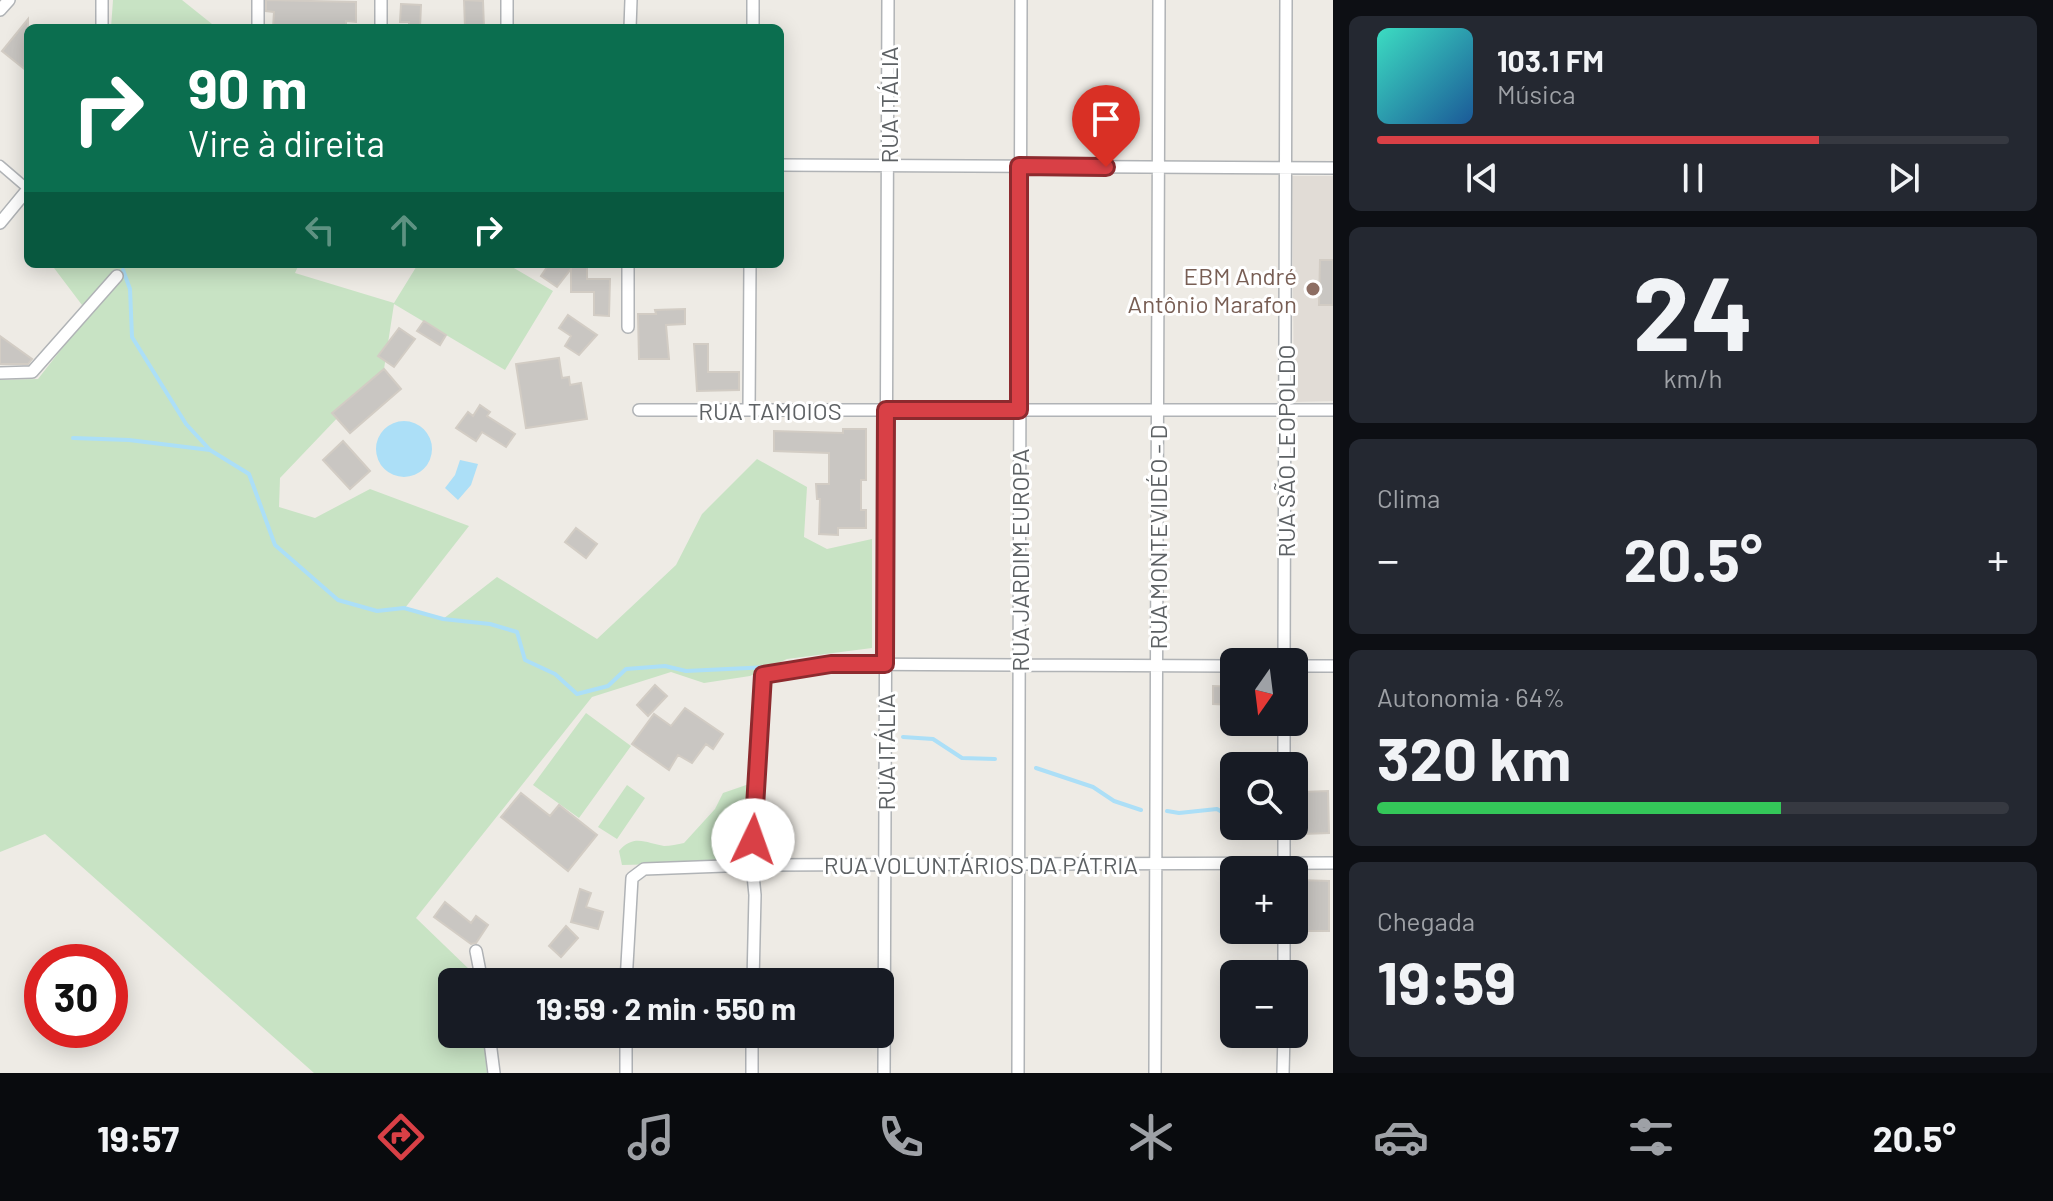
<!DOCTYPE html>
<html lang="pt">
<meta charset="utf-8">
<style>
body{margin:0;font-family:Barlow,sans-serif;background:#242831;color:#f1f3f6;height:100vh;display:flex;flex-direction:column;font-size:30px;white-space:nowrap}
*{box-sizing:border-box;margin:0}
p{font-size:26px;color:#9ea1a6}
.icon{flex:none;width:44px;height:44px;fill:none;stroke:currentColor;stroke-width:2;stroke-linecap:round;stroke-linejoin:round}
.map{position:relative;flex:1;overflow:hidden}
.drawer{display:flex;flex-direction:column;gap:16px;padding:16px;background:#0d0f14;width:720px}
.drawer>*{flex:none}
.guide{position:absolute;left:24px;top:24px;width:760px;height:244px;border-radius:12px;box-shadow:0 4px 20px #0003;background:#0b6e4f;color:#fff;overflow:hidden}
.needle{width:52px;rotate:194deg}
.tools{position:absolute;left:1220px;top:648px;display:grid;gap:16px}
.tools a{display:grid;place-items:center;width:88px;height:88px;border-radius:12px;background:#171b24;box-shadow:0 4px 20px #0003;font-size:40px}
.speed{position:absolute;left:24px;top:944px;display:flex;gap:16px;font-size:40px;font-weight:700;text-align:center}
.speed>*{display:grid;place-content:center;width:104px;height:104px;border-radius:50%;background:#171b24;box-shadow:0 4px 20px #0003;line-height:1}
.speed .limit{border:12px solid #d22;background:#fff;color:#111}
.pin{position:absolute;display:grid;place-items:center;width:68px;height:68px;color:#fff;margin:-82px -34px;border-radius:50% 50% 50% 0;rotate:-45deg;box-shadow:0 0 8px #0007}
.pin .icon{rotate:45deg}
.me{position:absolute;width:88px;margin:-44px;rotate:3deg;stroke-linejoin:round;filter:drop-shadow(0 0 6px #0008)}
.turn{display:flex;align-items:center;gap:28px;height:168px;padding:0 32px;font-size:36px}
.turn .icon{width:104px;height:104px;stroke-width:2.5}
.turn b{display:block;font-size:56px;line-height:68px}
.lanes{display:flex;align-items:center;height:76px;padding:0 32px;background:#0003;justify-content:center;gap:40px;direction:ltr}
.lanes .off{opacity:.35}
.big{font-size:60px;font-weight:700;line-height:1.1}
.drawer .tile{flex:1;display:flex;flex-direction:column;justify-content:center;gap:12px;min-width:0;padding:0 28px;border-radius:12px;background:#242831}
.drawer .dial{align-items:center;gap:0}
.dial b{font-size:104px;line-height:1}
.song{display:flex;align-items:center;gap:24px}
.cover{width:96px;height:96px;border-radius:12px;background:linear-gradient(135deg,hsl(170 70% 55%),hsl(210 70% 35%))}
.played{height:8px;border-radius:4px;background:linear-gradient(90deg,#d94046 70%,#363941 70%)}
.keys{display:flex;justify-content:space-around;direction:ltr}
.heat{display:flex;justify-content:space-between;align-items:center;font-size:44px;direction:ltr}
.charge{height:12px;border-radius:6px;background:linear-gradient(90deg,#34c759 64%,#363941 0)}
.trip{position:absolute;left:438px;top:968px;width:456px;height:80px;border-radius:12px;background:#171b24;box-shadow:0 4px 20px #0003;font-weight:700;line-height:80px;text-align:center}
.tabs{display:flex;height:128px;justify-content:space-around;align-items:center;background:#090b0e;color:#9ea1a6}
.tabs .icon{width:56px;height:56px}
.tabs .current{color:#d94046}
.tabs b{font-size:36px;color:#f1f3f6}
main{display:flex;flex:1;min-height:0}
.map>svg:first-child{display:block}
.education{fill:#e1dcd6}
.green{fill:#c8e3c4}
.water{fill:#acdff7}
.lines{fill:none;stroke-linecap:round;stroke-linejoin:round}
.stream{stroke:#acdff7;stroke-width:4}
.building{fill:#c9c6c2;stroke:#d2ccc4;stroke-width:2}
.pedestrian-casing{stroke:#b0b3b6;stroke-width:11}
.minor-casing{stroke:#b0b3b6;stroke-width:14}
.pedestrian{stroke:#fff;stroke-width:8}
.minor{stroke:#fff;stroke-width:11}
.route-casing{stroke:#8d2a2e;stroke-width:20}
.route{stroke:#d94046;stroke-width:14}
.education-dot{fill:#8d6e63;stroke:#fff;stroke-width:3}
.labels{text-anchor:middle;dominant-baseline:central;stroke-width:6;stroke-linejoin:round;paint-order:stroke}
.street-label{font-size:24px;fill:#5d6164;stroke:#fff}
.education-label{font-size:24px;fill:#785e54;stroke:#fff;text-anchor:end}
</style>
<main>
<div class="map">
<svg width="1333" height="1073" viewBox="0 0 1333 1073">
<rect width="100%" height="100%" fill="#eeebe5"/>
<path class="education" d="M 1292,176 L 1333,176 L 1333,401 L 1294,402 Z"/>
<path class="green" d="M 113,0 L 182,0 L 217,28 L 111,28 Z
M 51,264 L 299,264 L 295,273 L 394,303 L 418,264 L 507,264 L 553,291 L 505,370 L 394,304 L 384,369 L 280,478 L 279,507 L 315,518 L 370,489 L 469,526 L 405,608 L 443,619 L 497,577 L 597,639 L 676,565 L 702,514 L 757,459 L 807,487 L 804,537 L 827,549 L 872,539 L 872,648 L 787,659 L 750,676 L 704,683 L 671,672 L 592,697 L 416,918 L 472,972 L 474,982 L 452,982 L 452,1034 L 483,1034 L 487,1073 L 314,1073 L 45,834 L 0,852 L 0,380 L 38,379 L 120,274 L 82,305 Z
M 586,713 L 631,746 L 579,818 L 533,785 Z
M 752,783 L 748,862 L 622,865 L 619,851 C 634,833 648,844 664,846 C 670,846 678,844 684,843 L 715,809 L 723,793 Z
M 627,785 L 645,798 L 617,839 L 598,827 Z"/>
<path class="water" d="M376 449a28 28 0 1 1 56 0a28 28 0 1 1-56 0Z
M 460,460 L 478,464 L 471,485 L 458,500 L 445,488 L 455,475 Z"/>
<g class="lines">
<path class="stream" d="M 123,270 L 130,289 L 132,337 L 186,424 L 210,450 L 249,474 L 275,545 L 338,600 L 377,611 L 404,608 L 443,619 L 490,624 L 517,632 L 525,660 L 555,674 L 577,694 L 608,686 L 626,669 L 665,666 L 686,671 L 791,666
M 73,438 L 129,440 L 210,450
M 840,669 L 872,672
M 903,737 L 933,739 L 962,758 L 995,759
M 1036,768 L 1093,787 L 1114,801 L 1141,810
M 1167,811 L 1179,813 L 1217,809 L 1234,819
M 1272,826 L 1276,834"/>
</g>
<path class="building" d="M 266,0 L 356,2 L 356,22 L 346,21 L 346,28 L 273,28 L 274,12 L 266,11 Z
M 464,0 L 483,1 L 484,28 L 465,28 Z
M 401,4 L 421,5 L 420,28 L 409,28 L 409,22 L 400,22 Z
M 28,19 L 28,72 L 2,51 Z
M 1320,260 L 1333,260 L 1333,305 L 1319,305 Z
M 549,264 L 587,264 L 587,279 L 610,279 L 609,316 L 594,315 L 594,292 L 571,292 L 571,269 L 557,287 L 541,276 Z
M 685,309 L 685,324 L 666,325 L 669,359 L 639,359 L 638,314 L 656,314 L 655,310 Z
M 568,315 L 597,335 L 579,355 L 565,346 L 571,336 L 559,328 Z
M 424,321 L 446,335 L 440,345 L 417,331 Z
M 399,328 L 415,339 L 394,367 L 378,356 Z
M 0,336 L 32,359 L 28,364 L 0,364 Z
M 694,344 L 708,344 L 708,372 L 739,372 L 739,390 L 697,391 Z
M 559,358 L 562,378 L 569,377 L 570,385 L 581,383 L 587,419 L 526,428 L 516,364 Z
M 384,369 L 401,389 L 350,433 L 332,413 Z
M 480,405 L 490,412 L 487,416 L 515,434 L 506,447 L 482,432 L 476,441 L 456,428 L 468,412 L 473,416 Z
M 843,429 L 866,429 L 866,480 L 861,480 L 861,510 L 866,510 L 866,528 L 838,528 L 838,535 L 819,534 L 820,499 L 817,499 L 816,484 L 829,484 L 829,453 L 774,451 L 774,431 L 843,433 Z
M 343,441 L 370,471 L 350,489 L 323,460 Z
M 576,528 L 597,544 L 586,558 L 565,542 Z
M 655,685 L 667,696 L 648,716 L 637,705 Z
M 1213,686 L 1234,687 L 1234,705 L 1213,704 Z
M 685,708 L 723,734 L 713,749 L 706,744 L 692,763 L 678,755 L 669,770 L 632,744 L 654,714 L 671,726 Z
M 1328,791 L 1329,833 L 1303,834 L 1302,792 Z
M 521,793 L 550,816 L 559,805 L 597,835 L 568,871 L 501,817 Z
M 1298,880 L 1329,881 L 1329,931 L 1298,931 Z
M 580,889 L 591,893 L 586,907 L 603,912 L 598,929 L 571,922 Z
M 445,902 L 471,923 L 476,916 L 488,925 L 476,943 L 471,944 L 434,917 Z
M 566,926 L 578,938 L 561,957 L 549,946 Z"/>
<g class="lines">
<defs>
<path id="pedestrian" d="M 0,165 L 28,189"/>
<path id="minor" d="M 381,0 L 381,28
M 507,0 L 507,28
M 0,10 L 9,0
M 102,28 L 102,0
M 258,28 L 258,0
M 630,28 L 631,0
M 753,28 L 753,0
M 780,165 L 1333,168
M 0,223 L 28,189
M 628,327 L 628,264
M 0,373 L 32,372 L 117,276
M 639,410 L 1333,410
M 749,410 L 750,264
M 1284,662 L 1286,0
M 1294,666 L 1333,666
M 1284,766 L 1284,722
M 1284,869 L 1284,826
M 476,951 L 482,982
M 1284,974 L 1284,930
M 626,982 L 632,878 L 644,869 L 752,865 L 1333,863
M 753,982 L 755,895 L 752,865 L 763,675 L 831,664 L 1234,666
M 489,1034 L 494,1073
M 626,1034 L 626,1073
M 752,1073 L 752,1034
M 884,1073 L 888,0
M 1018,1073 L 1021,0
M 1155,1073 L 1159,0
M 1283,1073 L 1284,1034"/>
</defs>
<use href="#pedestrian" class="pedestrian-casing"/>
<use href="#minor" class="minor-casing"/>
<use href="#pedestrian" class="pedestrian"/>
<use href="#minor" class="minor"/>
</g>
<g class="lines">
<defs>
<path id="route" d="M 753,840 L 763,675 L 831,664 L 885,664 L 886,410 L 1019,410 L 1019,166 L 1106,167"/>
</defs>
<use href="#route" class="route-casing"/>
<use href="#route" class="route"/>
</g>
<circle class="education-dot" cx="1313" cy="289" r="8"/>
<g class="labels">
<g class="street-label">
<text transform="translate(888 105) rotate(-90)">RUA ITÁLIA</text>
<text x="770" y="410">RUA TAMOIOS</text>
<text transform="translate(1285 451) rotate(-90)">RUA SÃO LEOPOLDO</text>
<text transform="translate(1157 537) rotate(-90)">RUA MONTEVIDÉO - D</text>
<text transform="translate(1019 560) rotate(-90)">RUA JARDIM EUROPA</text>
<text transform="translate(885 752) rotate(-90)">RUA ITÁLIA</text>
<text x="981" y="864">RUA VOLUNTÁRIOS DA PÁTRIA</text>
</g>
<g class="education-label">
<text x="1297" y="275">EBM André<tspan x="1297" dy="28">Antônio Marafon</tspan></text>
</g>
</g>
</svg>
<div class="tools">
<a><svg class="needle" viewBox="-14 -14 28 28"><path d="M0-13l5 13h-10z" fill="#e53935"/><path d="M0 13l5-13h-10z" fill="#9ea1a6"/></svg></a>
<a><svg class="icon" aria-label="search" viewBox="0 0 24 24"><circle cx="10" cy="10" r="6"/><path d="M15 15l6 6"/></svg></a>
<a>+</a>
<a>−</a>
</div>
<div class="speed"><div class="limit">30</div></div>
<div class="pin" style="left:1106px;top:167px;background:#d93025"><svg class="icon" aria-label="arrive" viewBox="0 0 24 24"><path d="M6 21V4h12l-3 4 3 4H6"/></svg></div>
<svg class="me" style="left:753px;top:840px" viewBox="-20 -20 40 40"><circle r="19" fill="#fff"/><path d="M0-13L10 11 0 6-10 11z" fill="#d94046"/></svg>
<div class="trip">19:59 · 2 min · 550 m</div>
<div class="guide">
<div class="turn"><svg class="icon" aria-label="right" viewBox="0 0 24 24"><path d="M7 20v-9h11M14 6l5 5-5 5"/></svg><div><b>90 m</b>Vire à direita</div></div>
<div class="lanes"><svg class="icon off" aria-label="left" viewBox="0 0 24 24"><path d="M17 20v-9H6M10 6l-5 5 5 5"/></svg><svg class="icon off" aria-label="ahead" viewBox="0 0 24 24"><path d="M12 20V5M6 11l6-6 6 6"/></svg><svg class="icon" aria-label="right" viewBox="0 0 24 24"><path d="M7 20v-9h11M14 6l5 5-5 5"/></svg></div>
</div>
</div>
<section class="drawer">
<div class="tile">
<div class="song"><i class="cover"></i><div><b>103.1 FM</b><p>Música</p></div></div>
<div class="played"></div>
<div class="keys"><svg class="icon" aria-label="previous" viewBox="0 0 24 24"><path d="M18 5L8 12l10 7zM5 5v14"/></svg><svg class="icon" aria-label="pause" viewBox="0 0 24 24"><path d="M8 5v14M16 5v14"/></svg><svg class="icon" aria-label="next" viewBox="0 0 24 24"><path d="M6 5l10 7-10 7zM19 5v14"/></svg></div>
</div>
<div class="tile dial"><b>24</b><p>km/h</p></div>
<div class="tile"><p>Clima</p>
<div class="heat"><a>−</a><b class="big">20.5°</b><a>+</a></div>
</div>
<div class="tile"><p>Autonomia · 64%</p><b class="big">320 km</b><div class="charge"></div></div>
<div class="tile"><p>Chegada</p><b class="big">19:59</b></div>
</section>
</main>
<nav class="tabs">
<b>19:57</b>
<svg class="icon current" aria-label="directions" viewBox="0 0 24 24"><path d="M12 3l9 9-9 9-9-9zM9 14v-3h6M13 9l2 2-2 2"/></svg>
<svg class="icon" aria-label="music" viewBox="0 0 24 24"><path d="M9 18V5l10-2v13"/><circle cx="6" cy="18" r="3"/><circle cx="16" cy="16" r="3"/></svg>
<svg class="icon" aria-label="phone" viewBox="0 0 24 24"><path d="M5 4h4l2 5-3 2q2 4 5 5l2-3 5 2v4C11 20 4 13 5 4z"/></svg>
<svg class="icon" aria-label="climate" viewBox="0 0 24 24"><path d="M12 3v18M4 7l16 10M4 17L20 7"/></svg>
<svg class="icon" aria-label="car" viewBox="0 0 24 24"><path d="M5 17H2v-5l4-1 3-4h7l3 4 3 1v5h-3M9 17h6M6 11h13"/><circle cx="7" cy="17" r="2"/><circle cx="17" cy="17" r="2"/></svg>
<svg class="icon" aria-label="filters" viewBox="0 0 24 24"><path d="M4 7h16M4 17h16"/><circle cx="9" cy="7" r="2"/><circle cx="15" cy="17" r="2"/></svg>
<b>20.5°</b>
</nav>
